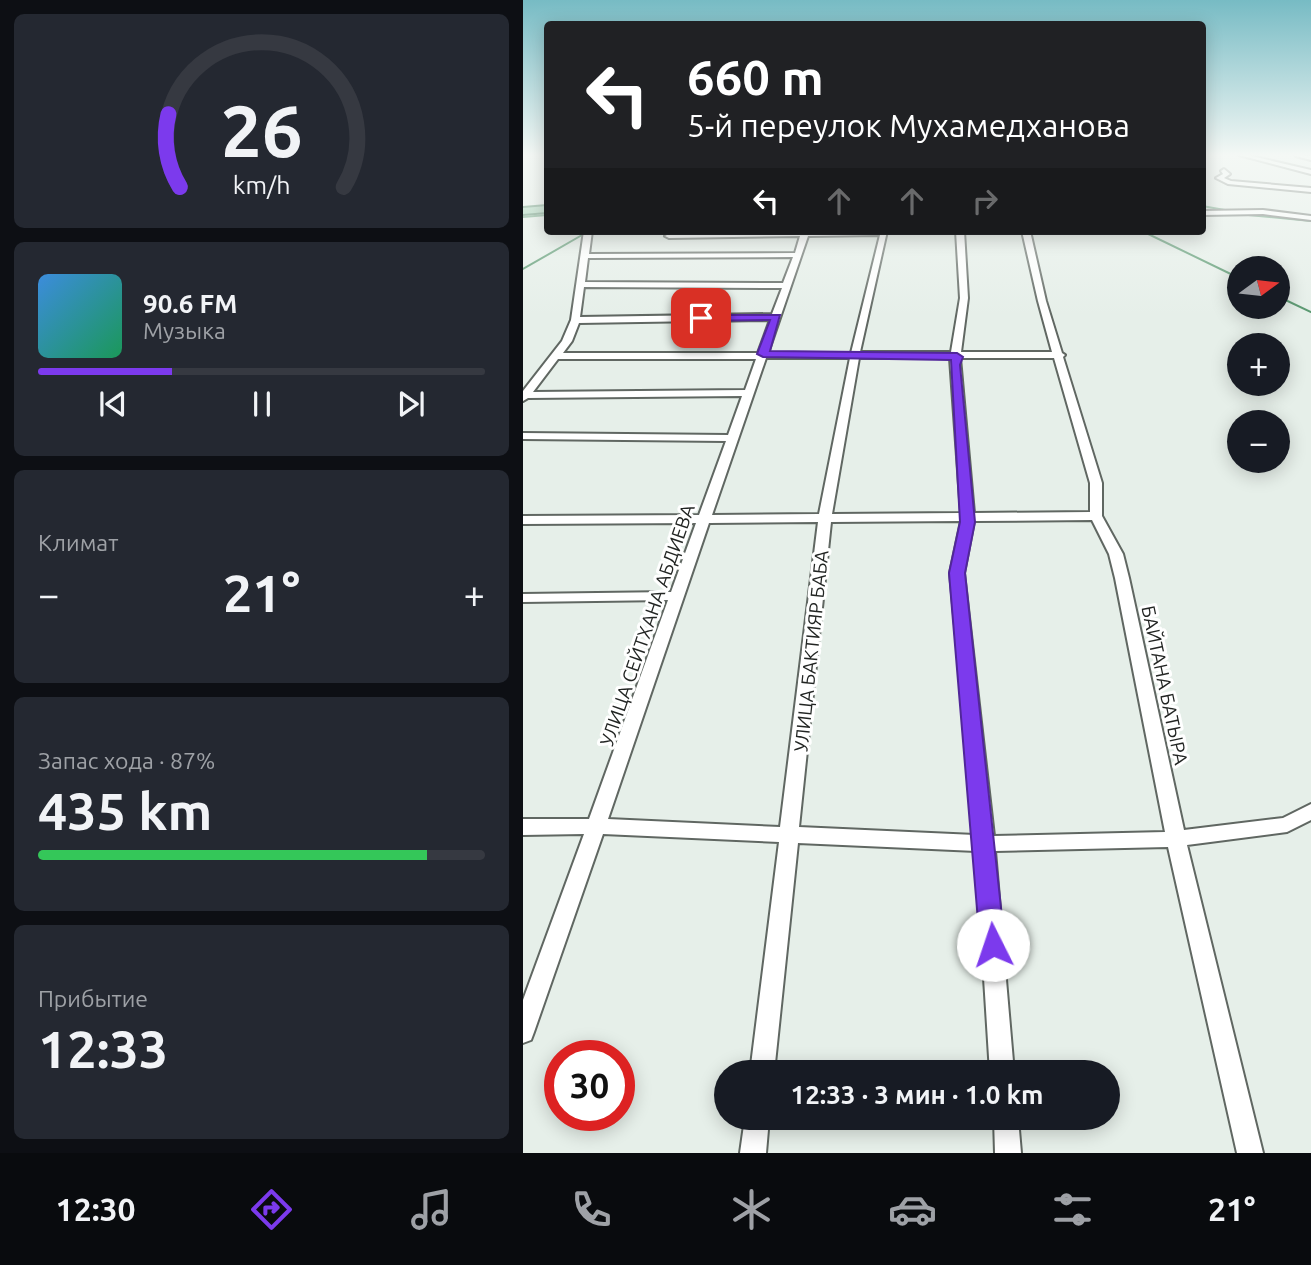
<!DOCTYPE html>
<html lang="ru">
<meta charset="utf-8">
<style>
body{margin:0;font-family:Ubuntu,sans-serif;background:#242831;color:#f1f3f6;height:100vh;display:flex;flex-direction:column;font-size:26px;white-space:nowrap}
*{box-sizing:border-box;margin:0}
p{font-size:23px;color:#9ea1a6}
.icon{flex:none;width:38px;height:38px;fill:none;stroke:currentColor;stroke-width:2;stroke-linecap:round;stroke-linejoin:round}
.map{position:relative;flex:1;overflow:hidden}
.side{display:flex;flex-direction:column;gap:14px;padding:14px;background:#0d0f14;width:523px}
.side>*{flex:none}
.guide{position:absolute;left:21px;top:21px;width:662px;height:214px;border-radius:7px;box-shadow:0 4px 18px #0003;background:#202124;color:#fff;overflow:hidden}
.needle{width:46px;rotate:75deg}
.buttons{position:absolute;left:704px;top:256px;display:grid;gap:14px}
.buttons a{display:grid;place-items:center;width:63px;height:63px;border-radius:50%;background:#171b24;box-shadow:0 4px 18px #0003;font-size:35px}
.speed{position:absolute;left:21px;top:1040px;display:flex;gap:14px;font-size:35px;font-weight:700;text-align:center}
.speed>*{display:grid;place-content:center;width:91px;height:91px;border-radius:50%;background:#171b24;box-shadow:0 4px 18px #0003;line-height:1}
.speed .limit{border:10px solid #d22;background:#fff;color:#111}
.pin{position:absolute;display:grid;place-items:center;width:60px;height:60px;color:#fff;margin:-30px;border-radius:14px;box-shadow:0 4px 10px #0006}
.me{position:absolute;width:77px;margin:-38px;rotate:356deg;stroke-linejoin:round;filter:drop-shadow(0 0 5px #0008)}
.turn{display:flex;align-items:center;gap:24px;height:147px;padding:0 28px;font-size:32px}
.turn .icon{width:91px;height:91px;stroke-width:2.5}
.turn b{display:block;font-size:49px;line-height:60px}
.lanes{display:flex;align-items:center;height:66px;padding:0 28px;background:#0003;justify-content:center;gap:35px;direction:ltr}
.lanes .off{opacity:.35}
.big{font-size:52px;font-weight:600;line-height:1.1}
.side .card{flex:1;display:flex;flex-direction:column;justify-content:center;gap:10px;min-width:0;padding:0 24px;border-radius:10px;background:#242831}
.side .dial{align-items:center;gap:0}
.dial svg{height:182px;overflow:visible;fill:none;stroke:#363941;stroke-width:7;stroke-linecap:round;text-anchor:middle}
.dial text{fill:#f1f3f6;stroke:none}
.song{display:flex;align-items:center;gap:21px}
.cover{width:84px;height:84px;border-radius:10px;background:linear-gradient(135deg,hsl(210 70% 55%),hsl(150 70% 35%))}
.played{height:7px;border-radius:4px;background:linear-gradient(90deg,#7c3aed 30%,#363941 30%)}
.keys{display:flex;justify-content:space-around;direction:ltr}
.heat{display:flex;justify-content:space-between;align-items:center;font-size:38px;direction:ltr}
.charge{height:10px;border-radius:5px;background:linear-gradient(90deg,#34c759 87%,#363941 0)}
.trip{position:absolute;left:191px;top:1060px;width:406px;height:70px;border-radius:35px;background:#171b24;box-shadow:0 4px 18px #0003;font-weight:600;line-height:70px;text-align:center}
.menu{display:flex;height:112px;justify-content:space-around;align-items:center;background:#090b0e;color:#9ea1a6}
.menu .icon{width:49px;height:49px}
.menu .current{color:#7c3aed}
.menu b{font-size:32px;color:#f1f3f6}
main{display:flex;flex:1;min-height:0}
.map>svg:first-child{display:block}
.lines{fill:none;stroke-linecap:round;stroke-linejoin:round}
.stream{stroke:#56966d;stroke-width:2}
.minor-casing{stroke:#606762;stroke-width:4}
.major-casing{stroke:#3b7853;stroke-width:4}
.minor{fill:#fff;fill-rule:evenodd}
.major{fill:#92c9a7;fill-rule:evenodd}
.route{fill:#7c3aed;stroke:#51269a;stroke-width:2}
.labels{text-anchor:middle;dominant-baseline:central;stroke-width:6;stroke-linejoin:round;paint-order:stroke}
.street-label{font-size:19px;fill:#222523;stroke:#fff}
</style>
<main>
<section class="side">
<div class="card dial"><svg viewBox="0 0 100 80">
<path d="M14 69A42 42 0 1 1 86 69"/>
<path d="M14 69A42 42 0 0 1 9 37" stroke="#7c3aed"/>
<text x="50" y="56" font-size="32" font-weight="700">26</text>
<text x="50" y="72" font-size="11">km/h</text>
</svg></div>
<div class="card">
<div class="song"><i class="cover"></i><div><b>90.6 FM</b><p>Музыка</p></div></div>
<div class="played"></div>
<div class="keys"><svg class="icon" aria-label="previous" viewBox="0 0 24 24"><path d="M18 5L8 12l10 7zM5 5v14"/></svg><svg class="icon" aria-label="pause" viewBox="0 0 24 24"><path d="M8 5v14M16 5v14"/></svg><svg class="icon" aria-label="next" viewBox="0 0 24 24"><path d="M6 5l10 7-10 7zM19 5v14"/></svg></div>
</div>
<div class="card"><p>Климат</p>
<div class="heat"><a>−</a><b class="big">21°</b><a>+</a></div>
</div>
<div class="card"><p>Запас хода · 87%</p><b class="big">435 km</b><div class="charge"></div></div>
<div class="card"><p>Прибытие</p><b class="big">12:33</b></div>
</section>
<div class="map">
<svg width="788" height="1153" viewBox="0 0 788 1153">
<rect width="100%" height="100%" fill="#e6efe9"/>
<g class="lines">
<path class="stream" d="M 679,206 L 702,210
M 715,214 L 788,221
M 0,217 L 24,215
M 619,231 L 716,278
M 0,269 L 66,231
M 754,296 L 788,312"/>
<defs>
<path id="minor" d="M 716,155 L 724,155 L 788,170 L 788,174 Z
M 772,155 L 788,156 L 788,160 L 773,156 Z
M 701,169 L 707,174 L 701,178 L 708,181 L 788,188 L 788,192 L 705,184 L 693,178 L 700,174 L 698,171 Z
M 740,210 L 788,216 L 788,220 L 740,214 L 679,215 L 679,211 Z
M 61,231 L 69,231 L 66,254 L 272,253 L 277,236 L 146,238 L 142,236 L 146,234 L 364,231 L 337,352 L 428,352 L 437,298 L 433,231 L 441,231 L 445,298 L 438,352 L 529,352 L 515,301 L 499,231 L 507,231 L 523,301 L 539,353 L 542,355 L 540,357 L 579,483 L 579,516 L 600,554 L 606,578 L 661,830 L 760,818 L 788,804 L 788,820 L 764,832 L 664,845 L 740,1153 L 714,1153 L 645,847 L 472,851 L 491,1073 L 467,1073 L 453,851 L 275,843 L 251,1073 L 227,1073 L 256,842 L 80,834 L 11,1032 L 8,1040 L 0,1043 L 0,1000 L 61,834 L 0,835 L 0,819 L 66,819 L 145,600 L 0,602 L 0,594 L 148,592 L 173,523 L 0,524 L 0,516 L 176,515 L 203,441 L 0,439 L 0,433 L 205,435 L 219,396 L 5,398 L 0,401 L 0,391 L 39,341 L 48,320 ZM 357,235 L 328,353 L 245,353 L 285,236 ZM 270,257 L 260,283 L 62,282 L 65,258 ZM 61,287 L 259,288 L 249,314 L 57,317 ZM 247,320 L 235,353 L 40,353 L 49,341 L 56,323 ZM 243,358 L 327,358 L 296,514 L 189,515 ZM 336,358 L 427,358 L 438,513 L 309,514 ZM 437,358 L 531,358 L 567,483 L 567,512 L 451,513 ZM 35,359 L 233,359 L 222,390 L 10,392 ZM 569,520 L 586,554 L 592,578 L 642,832 L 471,836 L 441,573 L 451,521 ZM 438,521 L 427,573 L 452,835 L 276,827 L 308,522 ZM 295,522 L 257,827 L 85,819 L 186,523 Z
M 222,1118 L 246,1118 L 243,1153 L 217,1153 Z
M 471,1118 L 495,1118 L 498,1153 L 472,1153 Z"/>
<path id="major" d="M 24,206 L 24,212 L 0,214 L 0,208 Z"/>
</defs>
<use href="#minor" class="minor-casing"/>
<use href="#major" class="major-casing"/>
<use href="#minor" class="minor"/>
<use href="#major" class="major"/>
</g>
<linearGradient id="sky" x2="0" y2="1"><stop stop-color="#77bbc4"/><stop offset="0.49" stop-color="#f4f8f5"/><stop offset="1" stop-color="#f4f8f5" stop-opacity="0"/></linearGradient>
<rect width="788" height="316" fill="url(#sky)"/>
<path class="route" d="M 257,315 L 247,351 L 434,353 L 440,357 L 437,365 L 452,522 L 442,573 L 482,945 L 478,953 L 470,956 L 461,953 L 457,945 L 426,573 L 437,522 L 428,360 L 240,357 L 234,354 L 247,320 L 178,321 L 173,318 L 178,315 Z"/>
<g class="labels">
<g class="street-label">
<text transform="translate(124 625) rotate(-71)">УЛИЦА СЕЙТХАНА АБДИЕВА</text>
<text transform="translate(288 651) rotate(-84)">УЛИЦА БАКТИЯР БАБА</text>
<text transform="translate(642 685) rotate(78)">БАЙТАНА БАТЫРА</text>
</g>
</g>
</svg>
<div class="buttons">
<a><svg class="needle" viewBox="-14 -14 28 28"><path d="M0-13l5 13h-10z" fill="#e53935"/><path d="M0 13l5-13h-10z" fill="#9ea1a6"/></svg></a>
<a>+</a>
<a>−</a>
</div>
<div class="speed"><div class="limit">30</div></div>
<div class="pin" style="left:178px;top:318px;background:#d93025"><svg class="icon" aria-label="arrive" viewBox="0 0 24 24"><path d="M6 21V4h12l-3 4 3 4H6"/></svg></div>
<svg class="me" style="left:470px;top:945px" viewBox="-20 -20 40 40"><circle r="19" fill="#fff"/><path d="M0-13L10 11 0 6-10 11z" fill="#7c3aed"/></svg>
<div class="trip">12:33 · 3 мин · 1.0 km</div>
<div class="guide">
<div class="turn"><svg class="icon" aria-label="left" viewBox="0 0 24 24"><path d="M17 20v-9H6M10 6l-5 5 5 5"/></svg><div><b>660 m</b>5-й переулок Мухамедханова</div></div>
<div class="lanes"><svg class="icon" aria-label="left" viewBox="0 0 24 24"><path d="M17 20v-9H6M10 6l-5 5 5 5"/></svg><svg class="icon off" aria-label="ahead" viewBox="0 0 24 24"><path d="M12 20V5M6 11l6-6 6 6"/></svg><svg class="icon off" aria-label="ahead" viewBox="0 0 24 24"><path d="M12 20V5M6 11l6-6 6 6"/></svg><svg class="icon off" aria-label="right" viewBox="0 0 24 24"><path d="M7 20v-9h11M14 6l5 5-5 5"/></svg></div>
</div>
</div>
</main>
<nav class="menu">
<b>12:30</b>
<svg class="icon current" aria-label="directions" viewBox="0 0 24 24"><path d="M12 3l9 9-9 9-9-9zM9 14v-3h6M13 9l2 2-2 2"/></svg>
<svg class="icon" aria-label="music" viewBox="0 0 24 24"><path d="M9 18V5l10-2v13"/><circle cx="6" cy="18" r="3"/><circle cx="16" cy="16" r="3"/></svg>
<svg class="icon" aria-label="phone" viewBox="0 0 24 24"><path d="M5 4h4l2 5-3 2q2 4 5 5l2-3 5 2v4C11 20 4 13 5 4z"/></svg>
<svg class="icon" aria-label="climate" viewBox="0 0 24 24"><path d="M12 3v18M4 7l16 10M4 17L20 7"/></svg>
<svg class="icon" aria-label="car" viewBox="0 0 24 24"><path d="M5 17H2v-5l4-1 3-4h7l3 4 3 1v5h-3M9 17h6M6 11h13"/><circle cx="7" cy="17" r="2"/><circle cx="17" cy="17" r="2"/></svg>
<svg class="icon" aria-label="filters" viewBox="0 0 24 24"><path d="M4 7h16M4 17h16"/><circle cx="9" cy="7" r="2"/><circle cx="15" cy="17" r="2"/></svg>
<b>21°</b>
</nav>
